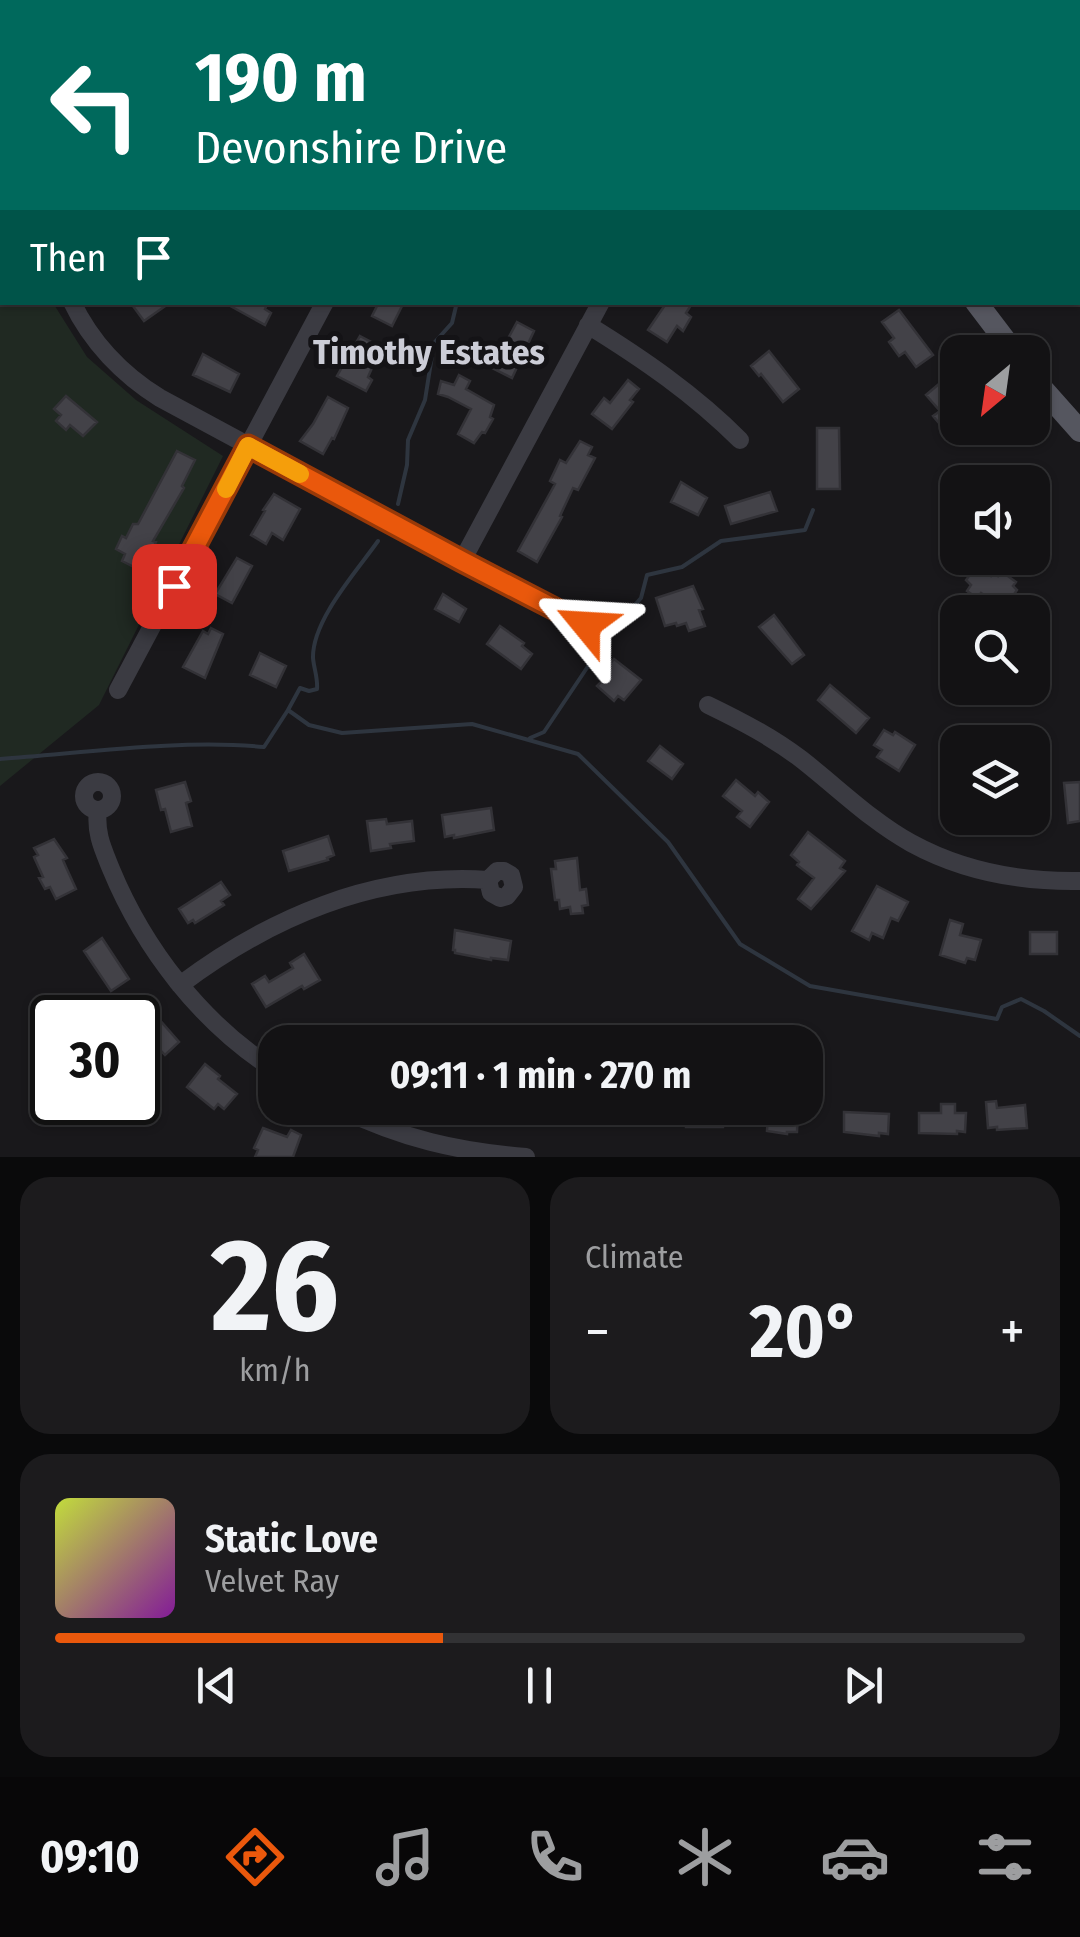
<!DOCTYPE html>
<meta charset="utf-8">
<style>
body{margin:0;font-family:"Fira Sans Condensed",sans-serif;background:#1c1b1d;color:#f1f3f6;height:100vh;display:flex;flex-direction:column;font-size:38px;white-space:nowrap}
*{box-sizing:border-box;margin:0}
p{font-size:32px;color:#9d9ea0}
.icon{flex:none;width:55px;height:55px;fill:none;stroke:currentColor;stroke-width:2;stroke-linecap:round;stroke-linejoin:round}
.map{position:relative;height:1157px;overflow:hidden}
.panel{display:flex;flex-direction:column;gap:20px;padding:20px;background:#0a0a0b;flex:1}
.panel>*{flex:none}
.guide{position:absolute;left:0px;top:0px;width:1080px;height:305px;box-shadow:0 2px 8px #0004,0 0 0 2px #323234;background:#00695c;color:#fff;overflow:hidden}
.needle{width:65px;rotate:209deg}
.fabs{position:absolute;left:940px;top:335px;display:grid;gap:20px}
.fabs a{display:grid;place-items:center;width:110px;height:110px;border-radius:20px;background:#131214;box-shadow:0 2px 8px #0004,0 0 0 2px #323234;font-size:50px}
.speed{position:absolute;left:30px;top:995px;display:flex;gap:20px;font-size:50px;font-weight:700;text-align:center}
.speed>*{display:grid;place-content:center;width:130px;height:130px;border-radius:50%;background:#131214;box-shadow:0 2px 8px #0004,0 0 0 2px #323234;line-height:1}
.speed .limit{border:5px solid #111;border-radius:15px;background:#fff;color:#111}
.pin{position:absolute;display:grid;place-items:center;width:85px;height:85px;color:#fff;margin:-42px;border-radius:20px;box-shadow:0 5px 15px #0006}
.me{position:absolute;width:110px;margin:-55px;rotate:297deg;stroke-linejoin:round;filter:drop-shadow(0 0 8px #0008)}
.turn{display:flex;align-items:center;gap:35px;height:210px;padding:0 30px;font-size:45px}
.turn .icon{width:130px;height:130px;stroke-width:2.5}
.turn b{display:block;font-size:70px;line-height:85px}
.then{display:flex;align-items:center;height:95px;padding:0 30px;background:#0003;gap:20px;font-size:38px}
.big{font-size:75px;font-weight:700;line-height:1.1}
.panel .tile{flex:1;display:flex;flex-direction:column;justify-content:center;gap:15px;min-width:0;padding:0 35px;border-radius:30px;background:#1c1b1d}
.panel .dial{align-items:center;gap:0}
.dial b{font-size:130px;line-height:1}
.song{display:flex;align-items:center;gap:30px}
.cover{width:120px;height:120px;border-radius:15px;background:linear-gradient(135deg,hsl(70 70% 55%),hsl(290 70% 35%))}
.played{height:10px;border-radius:5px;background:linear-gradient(90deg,#ea580c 40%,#323234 40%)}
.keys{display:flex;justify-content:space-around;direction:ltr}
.heat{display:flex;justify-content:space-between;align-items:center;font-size:55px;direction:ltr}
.panel .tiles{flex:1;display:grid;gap:20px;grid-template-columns:1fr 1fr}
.tile:last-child{grid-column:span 2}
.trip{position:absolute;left:258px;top:1025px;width:565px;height:100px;border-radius:30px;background:#131214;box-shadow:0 2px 8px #0004,0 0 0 2px #323234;font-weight:700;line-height:100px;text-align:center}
.tabs{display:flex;height:160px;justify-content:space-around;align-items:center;background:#080708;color:#9d9ea0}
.tabs .icon{width:70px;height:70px}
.tabs .on{color:#ea580c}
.tabs b{font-size:45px;color:#f1f3f6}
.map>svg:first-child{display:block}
.green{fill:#202922}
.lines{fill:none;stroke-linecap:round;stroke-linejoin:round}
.stream{stroke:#2e353f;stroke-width:4}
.building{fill:#434248;stroke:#333237;stroke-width:2.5}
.minor{stroke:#3b3b42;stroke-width:18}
.major{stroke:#55565f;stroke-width:22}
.route-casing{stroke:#983908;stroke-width:25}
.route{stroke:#ea580c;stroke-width:18}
.slow{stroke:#f59e0b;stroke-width:18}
.labels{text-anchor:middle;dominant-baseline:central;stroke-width:10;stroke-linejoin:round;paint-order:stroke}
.neighbourhood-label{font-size:35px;font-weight:bold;fill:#cccdd7;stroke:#141316}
</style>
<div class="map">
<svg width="1080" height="1157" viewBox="0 0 1080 1157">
<rect width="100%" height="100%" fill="#19181b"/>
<path class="green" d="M 0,0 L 112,0 L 111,2 L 2,2 L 2,302 L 53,303 L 87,357 L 136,400 L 223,456 L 99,705 L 0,786 Z"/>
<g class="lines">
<path class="stream" d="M 911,0 L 917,2
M 762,2 L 768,0
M 398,504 L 407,465 L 408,440 L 425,400 L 434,343 L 452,323 L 457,302
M 288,710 L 300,688 L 309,691 L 317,689 C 318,678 314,669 313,658 C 312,620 357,571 378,541
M 530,738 L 544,732 L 611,632 L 641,598 L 647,575 L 682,567 L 721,541 L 805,530 L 813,510
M 0,759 C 84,753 180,739 264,747 L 288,710 L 309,725 L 342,733 L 472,724 L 578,754 L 668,842 L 740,944 L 810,986 L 997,1019 L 1002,1007 L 1021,999 L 1044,1011 L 1080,1036"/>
</g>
<path class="building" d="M 130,302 L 171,302 L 144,321 Z
M 223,302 L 268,302 L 265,309 L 271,313 L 265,325 Z
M 379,302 L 404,302 L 392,326 L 372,316 Z
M 667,302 L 693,302 L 686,313 L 691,317 L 683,331 L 677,326 L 667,342 L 648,330 Z
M 899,310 L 933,355 L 916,367 L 905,352 L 899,356 L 889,342 L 894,338 L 882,322 Z
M 517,322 L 534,331 L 512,378 L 492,368 Z
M 360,336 L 377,345 L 367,365 L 372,368 L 368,377 L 372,380 L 366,391 L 337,376 Z
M 769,351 L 799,389 L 783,402 L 761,374 L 759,376 L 751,366 Z
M 203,354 L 239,374 L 230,392 L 193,375 Z
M 459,375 L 470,381 L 466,389 L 494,405 L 490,417 L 493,419 L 485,433 L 482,432 L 474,443 L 458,434 L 471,409 L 448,397 L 438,394 L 441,381 L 454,385 Z
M 946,378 L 958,391 L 958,428 L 949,435 L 933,416 L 940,411 L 926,395 Z
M 628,380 L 639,389 L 630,400 L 633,402 L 612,429 L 592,414 L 604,398 L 610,403 Z
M 66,396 L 97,422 L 83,436 L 70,425 L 66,430 L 56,421 L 61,415 L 54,409 Z
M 328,397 L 348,408 L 334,439 L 332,438 L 323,454 L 300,441 L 313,424 Z
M 817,428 L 839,428 L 840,489 L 817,489 Z
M 580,441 L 592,447 L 588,455 L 595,458 L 578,490 L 573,488 L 560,516 L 562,517 L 537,562 L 518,551 L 555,484 L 550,481 L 560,460 L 566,463 Z
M 177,451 L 195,460 L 182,486 L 184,488 L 153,541 L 156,542 L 146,563 L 142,561 L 138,569 L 122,561 L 125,554 L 116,549 L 122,536 L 126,538 L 133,524 L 138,524 Z
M 681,482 L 707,498 L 698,515 L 671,502 Z
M 770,492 L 777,511 L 731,524 L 725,506 Z
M 274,494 L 300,509 L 283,540 L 272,533 L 266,544 L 251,535 L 265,511 L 263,510 Z
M 237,558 L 252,566 L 232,603 L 215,594 Z
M 977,565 L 991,576 L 994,572 L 998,576 L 1001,571 L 1016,582 L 1013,586 L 1017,590 L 1004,609 L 981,593 L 977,598 L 967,591 L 971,585 L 966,580 Z
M 693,586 L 703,609 L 699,610 L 705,626 L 689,631 L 686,623 L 677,626 L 676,623 L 665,626 L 656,598 Z
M 443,594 L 466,609 L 459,622 L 435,609 Z
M 774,615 L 804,655 L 792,664 L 759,627 Z
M 500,626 L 524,643 L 522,646 L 532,654 L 521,669 L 487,644 Z
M 211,628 L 223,634 L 205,678 L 183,667 L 203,631 L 208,634 Z
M 260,653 L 286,666 L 276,687 L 250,675 Z
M 614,659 L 641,680 L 624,700 L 618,696 L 614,701 L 597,686 L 602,681 L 598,678 Z
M 830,685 L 869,718 L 856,733 L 818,700 Z
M 884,730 L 893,735 L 895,732 L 915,745 L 899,771 L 877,757 L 882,750 L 874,745 Z
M 660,746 L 683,764 L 672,779 L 648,761 Z
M 736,780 L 755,796 L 758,792 L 769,802 L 750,827 L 737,817 L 742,811 L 723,796 Z
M 185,782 L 191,801 L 186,803 L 192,826 L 171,832 L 165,809 L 161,810 L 156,790 Z
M 1080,782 L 1080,821 L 1068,823 L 1064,783 Z
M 491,808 L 494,830 L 454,838 L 454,835 L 445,837 L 442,815 Z
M 386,819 L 387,824 L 412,821 L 414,841 L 390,844 L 391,848 L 371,851 L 367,821 Z
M 808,832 L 845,861 L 840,868 L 845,871 L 811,909 L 798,899 L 814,878 L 797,865 L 799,862 L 791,855 Z
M 328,836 L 334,855 L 327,858 L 328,860 L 289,871 L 283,851 Z
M 54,839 L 67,858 L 63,860 L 66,867 L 76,889 L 56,899 L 50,887 L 45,889 L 39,878 L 43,877 L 34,857 L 38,855 L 34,848 Z
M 577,858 L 580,890 L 586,889 L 588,905 L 582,906 L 583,913 L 571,914 L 570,907 L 560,909 L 559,900 L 555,900 L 551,869 L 556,869 L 555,861 Z
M 221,882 L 230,895 L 221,901 L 224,905 L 195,923 L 193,920 L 188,923 L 179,909 Z
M 877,886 L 908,902 L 898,921 L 891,918 L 883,938 L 872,933 L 869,940 L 852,931 Z
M 950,920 L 963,924 L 960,935 L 981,940 L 975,960 L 967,958 L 965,963 L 940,955 Z
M 455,930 L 511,941 L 508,960 L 491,958 L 491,960 L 455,953 L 455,950 L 453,950 Z
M 1030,932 L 1057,932 L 1057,954 L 1030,954 Z
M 102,938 L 129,979 L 111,991 L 84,951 Z
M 304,954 L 320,980 L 304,989 L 302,986 L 266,1007 L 252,984 L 265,976 L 269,982 L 293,968 L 290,963 Z
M 151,1010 L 179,1042 L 165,1055 L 138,1027 L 138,1024 Z
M 205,1064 L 220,1076 L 218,1079 L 237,1094 L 224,1109 L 218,1104 L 214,1109 L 187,1087 Z
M 996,1101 L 997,1108 L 1025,1105 L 1027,1128 L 997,1130 L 997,1127 L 988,1128 L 986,1102 Z
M 941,1104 L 955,1104 L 955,1113 L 966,1113 L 965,1132 L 957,1131 L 957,1134 L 919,1133 L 919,1113 L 941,1113 Z
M 596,1108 L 646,1108 L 645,1124 L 604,1124 L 604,1121 L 596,1121 Z
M 678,1108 L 725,1108 L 723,1127 L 686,1127 L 686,1125 L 677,1125 Z
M 768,1111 L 798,1111 L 797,1132 L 787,1132 L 787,1134 L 767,1131 Z
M 844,1112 L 889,1114 L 888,1134 L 879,1133 L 879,1136 L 844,1132 Z
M 263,1128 L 287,1137 L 291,1130 L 301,1135 L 293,1157 L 255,1157 L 258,1150 L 254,1148 Z"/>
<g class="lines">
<path class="minor" d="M 346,0 L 347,2
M 130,2 L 133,0
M 72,302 C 91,342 123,375 160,398 L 462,561 L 586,625
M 588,325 C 643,359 694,394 740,440
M 462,561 L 601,302
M 118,690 L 325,302
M 708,705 C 741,721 772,737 801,759 C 837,787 871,821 911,843 C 964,872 1020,882 1080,881
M84 796a14 14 0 1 1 28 0a14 14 0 1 1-28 0Z
M 98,810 C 95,833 103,849 111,869 C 144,949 202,1024 275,1070
M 180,985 C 269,918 375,872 488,880 L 491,893 L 500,898 L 507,896 L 514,887 L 511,875 L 504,871 L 497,871 L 488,880
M 339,1108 C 403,1139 456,1151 526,1157"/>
<path class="major" d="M 801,0 L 802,2
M 976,302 L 1014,352
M 1032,377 L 1080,431"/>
</g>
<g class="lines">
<defs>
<path id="route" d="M 174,586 L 248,446 L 462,561 L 586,625"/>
</defs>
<use href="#route" class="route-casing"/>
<use href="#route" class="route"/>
<path class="slow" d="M 226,489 L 248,446 L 300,474"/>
</g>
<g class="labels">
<g class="neighbourhood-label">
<text x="429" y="352">Timothy Estates</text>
</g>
</g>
</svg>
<div class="fabs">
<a><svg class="needle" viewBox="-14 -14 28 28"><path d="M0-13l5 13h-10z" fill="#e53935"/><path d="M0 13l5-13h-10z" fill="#9d9ea0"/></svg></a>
<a><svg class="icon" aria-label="sound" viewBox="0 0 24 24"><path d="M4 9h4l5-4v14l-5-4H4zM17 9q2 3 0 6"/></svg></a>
<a><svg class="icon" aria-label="search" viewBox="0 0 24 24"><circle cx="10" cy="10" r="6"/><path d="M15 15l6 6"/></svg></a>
<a><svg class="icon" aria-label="layers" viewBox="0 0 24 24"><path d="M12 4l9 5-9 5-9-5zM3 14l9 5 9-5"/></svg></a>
</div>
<div class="speed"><div class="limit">30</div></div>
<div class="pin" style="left:174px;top:586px;background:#d93025"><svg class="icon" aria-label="arrive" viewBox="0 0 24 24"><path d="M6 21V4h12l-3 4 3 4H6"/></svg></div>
<svg class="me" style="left:586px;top:625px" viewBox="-20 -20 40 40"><path d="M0-17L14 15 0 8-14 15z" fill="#ea580c" stroke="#fff" stroke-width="4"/></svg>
<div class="trip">09:11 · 1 min · 270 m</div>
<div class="guide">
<div class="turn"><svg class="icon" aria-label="left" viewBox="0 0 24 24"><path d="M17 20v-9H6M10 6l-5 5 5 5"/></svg><div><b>190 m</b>Devonshire Drive</div></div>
<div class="then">Then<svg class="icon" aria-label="arrive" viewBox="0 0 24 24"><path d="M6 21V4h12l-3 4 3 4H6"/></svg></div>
</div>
</div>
<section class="panel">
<div class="tiles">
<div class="tile dial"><b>26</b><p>km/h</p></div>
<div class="tile"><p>Climate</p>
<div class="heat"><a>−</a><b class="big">20°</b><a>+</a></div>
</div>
<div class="tile">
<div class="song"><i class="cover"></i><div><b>Static Love</b><p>Velvet Ray</p></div></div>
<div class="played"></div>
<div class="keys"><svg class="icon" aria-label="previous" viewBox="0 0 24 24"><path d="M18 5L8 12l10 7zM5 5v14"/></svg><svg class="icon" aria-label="pause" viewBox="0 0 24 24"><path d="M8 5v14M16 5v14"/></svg><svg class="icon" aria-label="next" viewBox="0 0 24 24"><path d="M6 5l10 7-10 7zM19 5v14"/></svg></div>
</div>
</div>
</section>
<nav class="tabs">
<b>09:10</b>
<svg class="icon on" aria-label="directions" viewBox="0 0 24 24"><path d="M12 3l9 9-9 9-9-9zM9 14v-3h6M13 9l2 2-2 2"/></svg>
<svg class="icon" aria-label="music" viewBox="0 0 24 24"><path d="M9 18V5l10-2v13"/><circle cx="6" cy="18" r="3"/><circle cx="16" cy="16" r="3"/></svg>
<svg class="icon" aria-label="phone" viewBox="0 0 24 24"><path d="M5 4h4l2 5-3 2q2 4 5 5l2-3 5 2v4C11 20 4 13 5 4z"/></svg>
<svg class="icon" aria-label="climate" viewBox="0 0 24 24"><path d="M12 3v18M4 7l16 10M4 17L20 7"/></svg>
<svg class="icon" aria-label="car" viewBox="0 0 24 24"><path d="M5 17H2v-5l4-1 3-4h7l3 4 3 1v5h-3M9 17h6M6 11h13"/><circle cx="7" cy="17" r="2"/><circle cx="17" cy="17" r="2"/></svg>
<svg class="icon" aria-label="filters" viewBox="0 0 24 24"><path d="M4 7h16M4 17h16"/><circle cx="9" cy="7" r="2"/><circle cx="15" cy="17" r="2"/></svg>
</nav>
